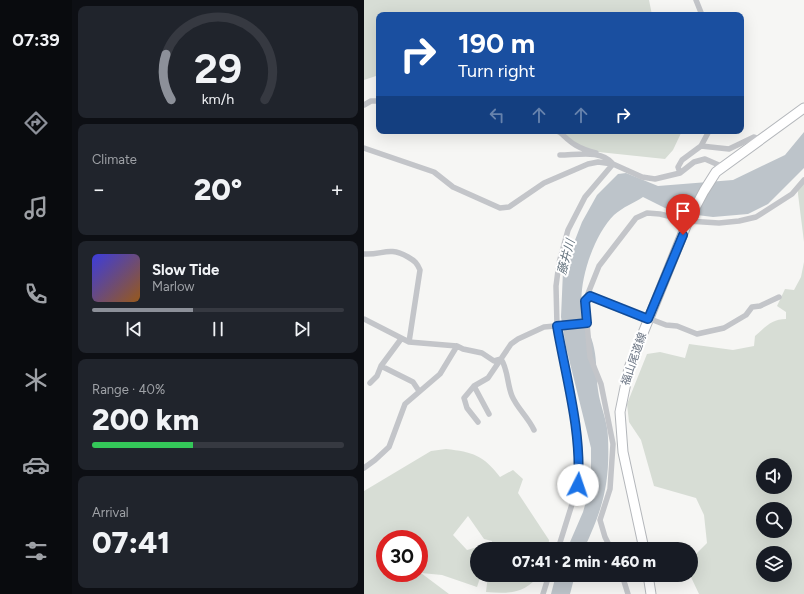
<!DOCTYPE html>
<meta charset="utf-8">
<style>
body{margin:0;font-family:Figtree,"Noto Sans JP",sans-serif;background:#20242c;color:#f1f3f6;height:100vh;display:flex;flex-direction:column;font-size:15px;white-space:nowrap}
*{box-sizing:border-box;margin:0}
p{font-size:13px;color:#9ea1a6}
.icon{flex:none;width:22px;height:22px;fill:none;stroke:currentColor;stroke-width:2;stroke-linecap:round;stroke-linejoin:round}
.map{position:relative;flex:1;overflow:hidden}
.sheet{display:flex;flex-direction:column;gap:6px;padding:6px;background:#0d0f14;width:292px}
.sheet>*{flex:none}
.guide{position:absolute;left:12px;top:12px;width:368px;height:122px;border-radius:8px;box-shadow:0 4px 16px #0002;background:#1a4fa0;color:#fff;overflow:hidden}
.tools{position:absolute;left:392px;top:458px;display:grid;gap:8px}
.tools a{display:grid;place-items:center;width:36px;height:36px;border-radius:50%;background:#171b24;box-shadow:0 4px 16px #0002;font-size:20px}
.speed{position:absolute;left:12px;top:530px;display:flex;gap:8px;font-size:20px;font-weight:700;text-align:center}
.speed>*{display:grid;place-content:center;width:52px;height:52px;border-radius:50%;background:#171b24;box-shadow:0 4px 16px #0002;line-height:1}
.speed .limit{border:6px solid #d22;background:#fff;color:#111}
.pin{position:absolute;display:grid;place-items:center;width:34px;height:34px;color:#fff;margin:-41px -17px;border-radius:50% 50% 50% 0;rotate:-45deg;box-shadow:0 0 4px #0007}
.pin .icon{rotate:45deg}
.me{position:absolute;width:44px;margin:-22px;rotate:4deg;stroke-linejoin:round;filter:drop-shadow(0 0 3px #0008)}
.turn{display:flex;align-items:center;gap:14px;height:84px;padding:0 16px;font-size:18px}
.turn .icon{width:52px;height:52px;stroke-width:2.5}
.turn b{display:block;font-size:28px;line-height:34px}
.lanes{display:flex;align-items:center;height:38px;padding:0 16px;background:#0003;justify-content:center;gap:20px;direction:ltr}
.lanes .off{opacity:.35}
.big{font-size:30px;font-weight:800;line-height:1.1}
.sheet .tile{flex:1;display:flex;flex-direction:column;justify-content:center;gap:6px;min-width:0;padding:0 14px;border-radius:8px;background:#20242c}
.sheet .dial{align-items:center;gap:0}
.dial svg{height:104px;overflow:visible;fill:none;stroke:#363941;stroke-width:7;stroke-linecap:round;text-anchor:middle}
.dial text{fill:#f1f3f6;stroke:none}
.song{display:flex;align-items:center;gap:12px}
.cover{width:48px;height:48px;border-radius:6px;background:linear-gradient(135deg,hsl(240 70% 55%),hsl(30 70% 35%))}
.played{height:4px;border-radius:2px;background:linear-gradient(90deg,#8c9099 40%,#363941 40%)}
.keys{display:flex;justify-content:space-around;direction:ltr}
.heat{display:flex;justify-content:space-between;align-items:center;font-size:22px;direction:ltr}
.charge{height:6px;border-radius:3px;background:linear-gradient(90deg,#34c759 40%,#363941 0)}
.trip{position:absolute;left:106px;top:542px;width:228px;height:40px;border-radius:20px;background:#171b24;box-shadow:0 4px 16px #0002;font-weight:800;line-height:40px;text-align:center}
main{display:flex;flex:1;min-height:0}
.tab-bar{display:flex;flex-direction:column;width:72px;justify-content:space-around;align-items:center;background:#090b0e;color:#9ea1a6}
.tab-bar .icon{width:28px;height:28px}
.tab-bar .selected{color:#8c9099}
.tab-bar b{font-size:18px;color:#f1f3f6}
.map>svg:first-child{display:block}
.green{fill:#d7ddd5;fill-rule:evenodd}
.water{fill:#bdc4ca}
.lines{fill:none;stroke-linecap:round;stroke-linejoin:round}
.primary-casing{stroke:#b4b7bb;stroke-width:11}
.street{stroke:#c3c5c9;stroke-width:5.5}
.primary{stroke:#fff;stroke-width:9}
.route-casing{stroke:#114b97;stroke-width:10}
.route{stroke:#1a73e8;stroke-width:7}
.labels{text-anchor:middle;dominant-baseline:central;stroke-width:4;stroke-linejoin:round;paint-order:stroke}
.street-label{font-size:11px;fill:#697382;stroke:#fff}
.water-label{font-size:12px;font-style:italic;fill:#64737e;stroke:#fff}
</style>
<main>
<nav class="tab-bar">
<b>07:39</b>
<svg class="icon selected" aria-label="directions" viewBox="0 0 24 24"><path d="M12 3l9 9-9 9-9-9zM9 14v-3h6M13 9l2 2-2 2"/></svg>
<svg class="icon" aria-label="music" viewBox="0 0 24 24"><path d="M9 18V5l10-2v13"/><circle cx="6" cy="18" r="3"/><circle cx="16" cy="16" r="3"/></svg>
<svg class="icon" aria-label="phone" viewBox="0 0 24 24"><path d="M5 4h4l2 5-3 2q2 4 5 5l2-3 5 2v4C11 20 4 13 5 4z"/></svg>
<svg class="icon" aria-label="climate" viewBox="0 0 24 24"><path d="M12 3v18M4 7l16 10M4 17L20 7"/></svg>
<svg class="icon" aria-label="car" viewBox="0 0 24 24"><path d="M5 17H2v-5l4-1 3-4h7l3 4 3 1v5h-3M9 17h6M6 11h13"/><circle cx="7" cy="17" r="2"/><circle cx="17" cy="17" r="2"/></svg>
<svg class="icon" aria-label="filters" viewBox="0 0 24 24"><path d="M4 7h16M4 17h16"/><circle cx="9" cy="7" r="2"/><circle cx="15" cy="17" r="2"/></svg>
</nav>
<section class="sheet">
<div class="tile dial"><svg viewBox="0 0 100 80">
<path d="M14 69A42 42 0 1 1 86 69"/>
<path d="M14 69A42 42 0 0 1 10 34" stroke="#8c9099"/>
<text x="50" y="56" font-size="32" font-weight="700">29</text>
<text x="50" y="72" font-size="11">km/h</text>
</svg></div>
<div class="tile"><p>Climate</p>
<div class="heat"><a>−</a><b class="big">20°</b><a>+</a></div>
</div>
<div class="tile">
<div class="song"><i class="cover"></i><div><b>Slow Tide</b><p>Marlow</p></div></div>
<div class="played"></div>
<div class="keys"><svg class="icon" aria-label="previous" viewBox="0 0 24 24"><path d="M18 5L8 12l10 7zM5 5v14"/></svg><svg class="icon" aria-label="pause" viewBox="0 0 24 24"><path d="M8 5v14M16 5v14"/></svg><svg class="icon" aria-label="next" viewBox="0 0 24 24"><path d="M6 5l10 7-10 7zM19 5v14"/></svg></div>
</div>
<div class="tile"><p>Range · 40%</p><b class="big">200 km</b><div class="charge"></div></div>
<div class="tile"><p>Arrival</p><b class="big">07:41</b></div>
</section>
<div class="map">
<svg width="440" height="594" viewBox="0 0 440 594">
<rect width="100%" height="100%" fill="#f6f6f4"/>
<path class="green" d="M 0,0 L 285,0 L 288,15 L 15,15 L 15,75 L 0,80 Z
M 187,131 L 318,131 L 309,150 L 301,159 L 225,151 Z
M 440,179 L 440,242 L 434,194 L 434,187 Z
M 440,262 L 440,594 L 335,594 L 326,575 L 327,559 L 343,543 L 340,515 L 332,498 L 290,486 L 277,440 L 265,422 L 263,404 L 283,354 L 296,352 L 321,358 L 325,344 L 369,350 L 390,346 L 391,336 C 401,327 408,319 422,319 L 422,312 L 413,306 L 421,289 L 430,290 L 437,277 ZM 399,465 L 421,465 L 421,487 L 399,487 ZM 399,509 L 421,509 L 421,531 L 399,531 ZM 399,553 L 421,553 L 421,575 L 399,575 Z
M 82,449 C 109,452 119,455 136,477 L 149,470 L 159,479 L 154,493 L 185,540 L 184,549 L 127,549 L 128,541 L 120,539 L 104,516 L 89,535 L 103,550 L 121,545 L 121,549 L 113,549 L 113,575 L 117,575 L 113,587 L 78,575 L 57,573 L 85,594 L 0,594 L 0,491 L 67,451 ZM 21,539 L 55,539 L 55,573 L 21,573 Z
M 124,575 L 175,575 C 161,594 144,594 122,592 Z"/>
<path class="water" d="M 440,132 L 440,168 L 404,204 L 384,214 L 349,217 L 309,212 L 279,197 C 270,203 259,207 250,215 C 230,235 214,281 218,310 C 219,323 228,335 230,348 C 233,361 232,376 234,390 C 236,406 244,422 244,438 C 246,484 239,508 220,549 L 203,549 L 219,512 L 227,484 L 227,448 L 202,347 L 197,317 L 199,271 L 218,222 L 233,195 L 254,174 L 262,173 L 294,186 L 369,180 L 421,155 Z
M 192,575 L 211,575 L 206,594 L 187,594 Z"/>
<g class="lines">
<defs>
<path id="primary" d="M 280,549 L 259,452 L 256,412 L 265,368 L 324,221 L 340,191 L 352,172 L 440,108
M 284,575 L 287,594"/>
</defs>
<use href="#primary" class="primary-casing"/>
<path class="street" d="M 332,0 L 338,15
M 0,105 L 7,101 L 15,101
M 195,131 C 207,144 216,149 232,153
M 337,146 L 345,131
M 0,148 L 70,172 L 89,187 L 136,208 L 145,207 L 180,183 L 224,164 L 234,162 L 249,164 L 278,177 L 291,179 L 316,173 L 330,162 L 341,159 L 357,166
M 196,155 C 213,155 238,149 249,164
M 316,173 L 314,167 L 318,160 L 337,146 L 365,149 L 390,137 L 396,139
M 0,254 C 20,255 24,246 44,257 C 51,261 53,263 56,270 L 45,342
M 223,300 L 226,296 L 302,325 L 313,326 L 333,334 L 360,328 L 382,315 L 388,307 L 396,306 L 415,297
M 0,319 L 45,342 L 93,346 L 99,349 L 118,353 L 130,361 L 137,359
M 137,359 C 144,369 143,384 148,396 C 153,408 164,417 170,430
M 17,366 L 49,382 L 55,391
M 6,383 L 13,376 L 17,366 L 37,339
M 110,386 L 125,414
M 114,422 L 103,408 L 100,398 L 110,386 L 124,378 L 147,344 L 154,339 L 180,327 L 223,323
M 0,468 L 11,460 L 25,447 L 41,404 L 76,374 L 93,346
M 194,549 L 214,485 L 216,461 L 214,435 L 193,326 L 192,286 L 195,263 L 204,230 L 221,197 L 249,164
M 247,549 L 241,537 L 236,520 L 246,489 L 249,444 L 237,384 L 226,357 L 221,301 L 235,266 L 272,218 L 283,213 L 296,214 L 324,221 L 355,223 L 375,221 L 392,217 L 428,194 L 440,180
M 258,575 L 264,594
M 179,594 L 185,575"/>
<use href="#primary" class="primary"/>
</g>
<g class="lines">
<defs>
<path id="route" d="M 214,485 C 218,432 202,378 193,326 L 223,323 L 221,301 L 226,296 L 284,319 L 319,235"/>
</defs>
<use href="#route" class="route-casing"/>
<use href="#route" class="route"/>
</g>
<g class="labels">
<g class="street-label">
<text transform="translate(270 359) rotate(-71)">福山尾道線</text>
</g>
<g class="water-label">
<text transform="translate(202 257) rotate(-75)">藤井川</text>
</g>
</g>
</svg>
<div class="tools">
<a><svg class="icon" aria-label="sound" viewBox="0 0 24 24"><path d="M4 9h4l5-4v14l-5-4H4zM17 9q2 3 0 6"/></svg></a>
<a><svg class="icon" aria-label="search" viewBox="0 0 24 24"><circle cx="10" cy="10" r="6"/><path d="M15 15l6 6"/></svg></a>
<a><svg class="icon" aria-label="layers" viewBox="0 0 24 24"><path d="M12 4l9 5-9 5-9-5zM3 14l9 5 9-5"/></svg></a>
</div>
<div class="speed"><div class="limit">30</div></div>
<div class="pin" style="left:319px;top:235px;background:#d93025"><svg class="icon" aria-label="arrive" viewBox="0 0 24 24"><path d="M6 21V4h12l-3 4 3 4H6"/></svg></div>
<svg class="me" style="left:214px;top:485px" viewBox="-20 -20 40 40"><circle r="19" fill="#fff"/><path d="M0-13L10 11 0 6-10 11z" fill="#1a73e8"/></svg>
<div class="trip">07:41 · 2 min · 460 m</div>
<div class="guide">
<div class="turn"><svg class="icon" aria-label="right" viewBox="0 0 24 24"><path d="M7 20v-9h11M14 6l5 5-5 5"/></svg><div><b>190 m</b>Turn right</div></div>
<div class="lanes"><svg class="icon off" aria-label="left" viewBox="0 0 24 24"><path d="M17 20v-9H6M10 6l-5 5 5 5"/></svg><svg class="icon off" aria-label="ahead" viewBox="0 0 24 24"><path d="M12 20V5M6 11l6-6 6 6"/></svg><svg class="icon off" aria-label="ahead" viewBox="0 0 24 24"><path d="M12 20V5M6 11l6-6 6 6"/></svg><svg class="icon" aria-label="right" viewBox="0 0 24 24"><path d="M7 20v-9h11M14 6l5 5-5 5"/></svg></div>
</div>
</div>
</main>
